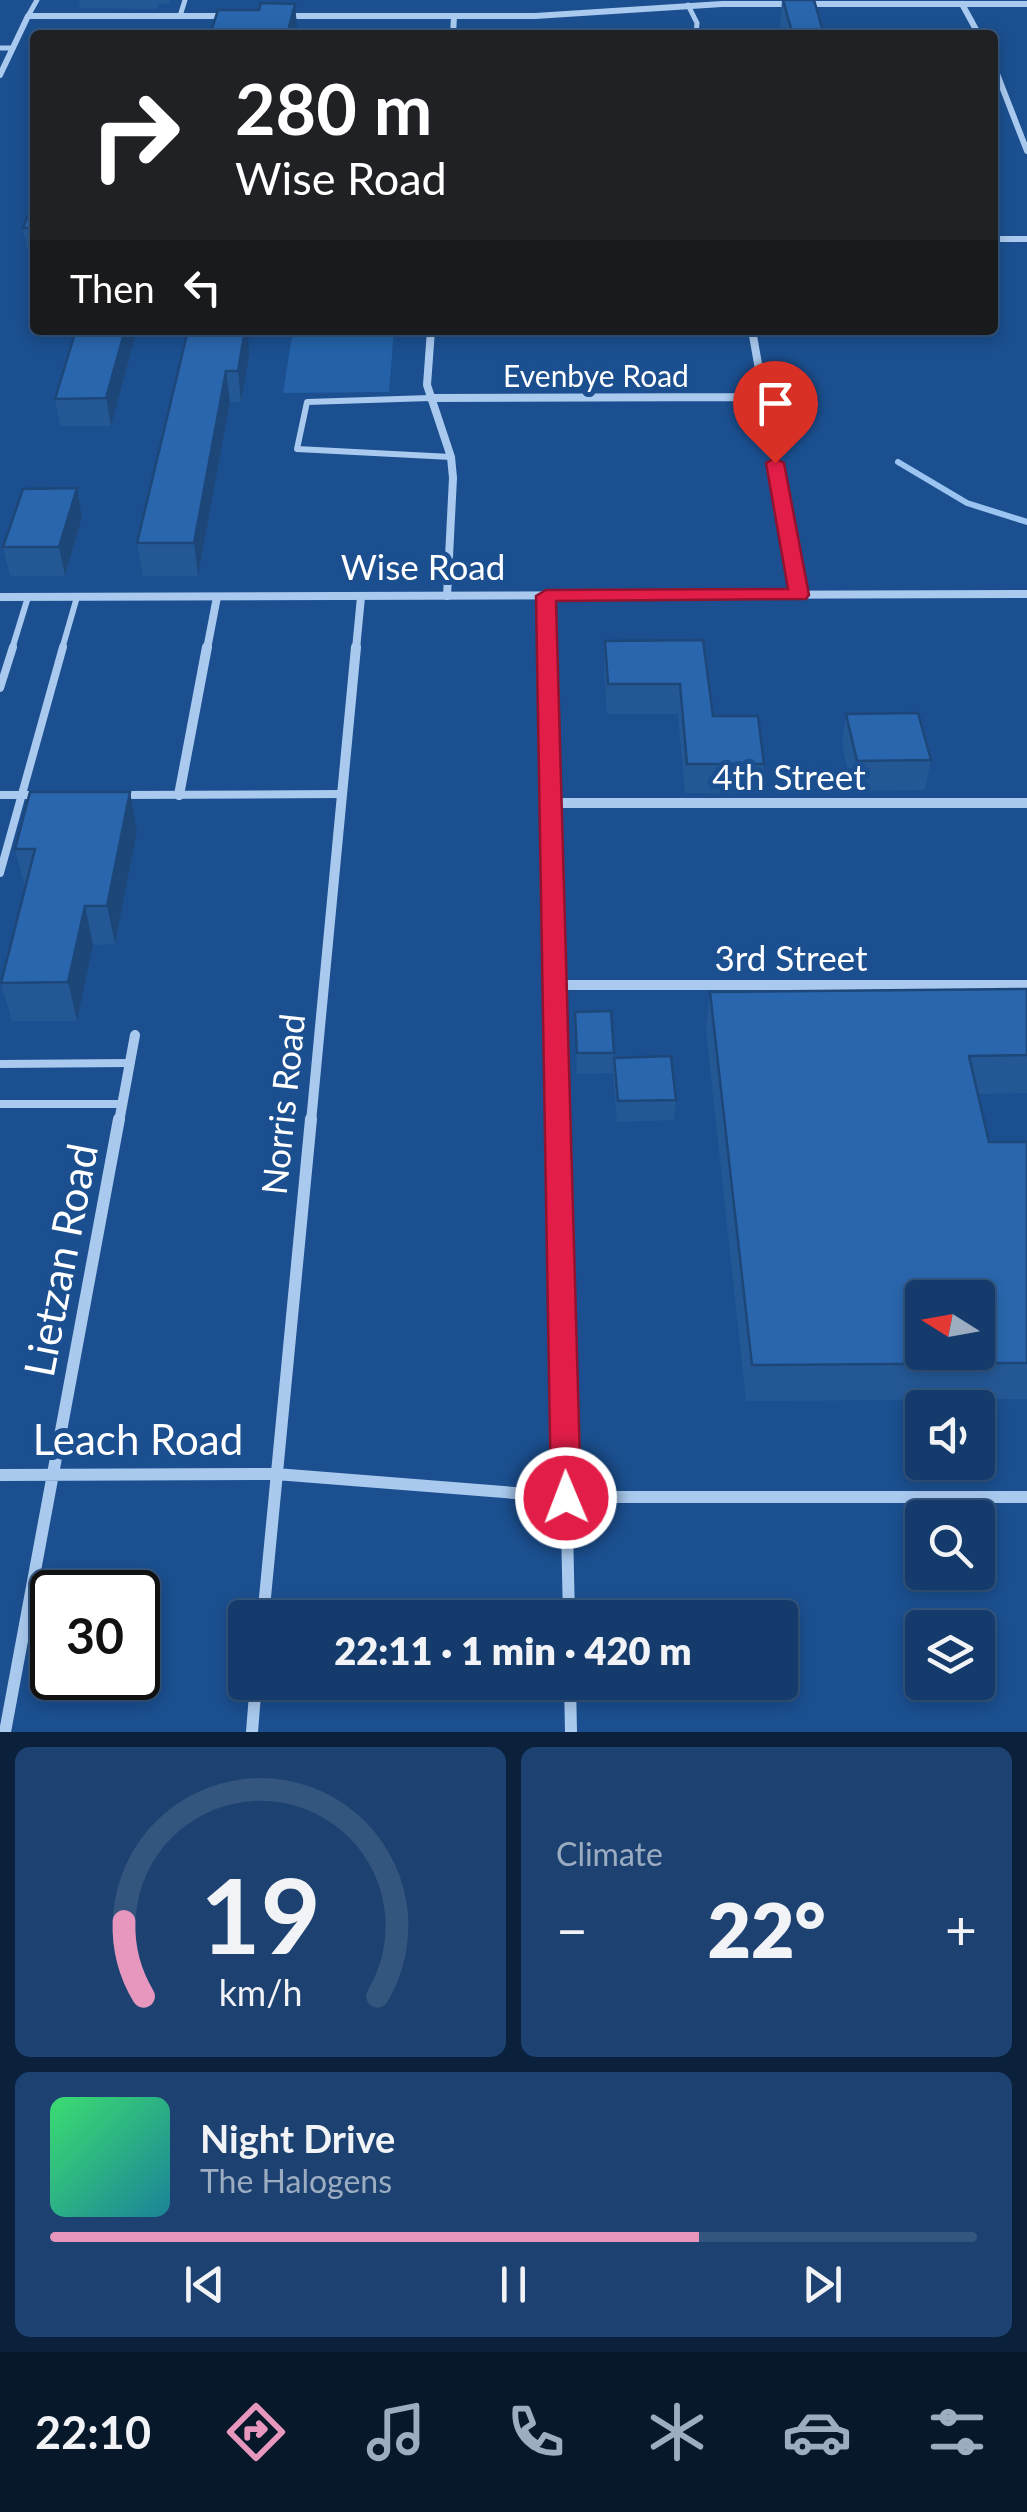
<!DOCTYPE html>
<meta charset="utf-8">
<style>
body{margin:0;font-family:Lato,sans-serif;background:#1d4271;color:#f1f3f6;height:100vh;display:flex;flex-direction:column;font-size:38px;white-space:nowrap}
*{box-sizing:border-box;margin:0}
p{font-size:32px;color:#9dadc1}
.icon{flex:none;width:55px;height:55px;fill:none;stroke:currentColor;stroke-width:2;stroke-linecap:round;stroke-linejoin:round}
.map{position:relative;height:1732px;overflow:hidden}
.drawer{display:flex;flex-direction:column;gap:15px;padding:15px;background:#0b203b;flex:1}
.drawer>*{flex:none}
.hud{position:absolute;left:30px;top:30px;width:968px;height:305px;border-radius:10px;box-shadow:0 5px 15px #0003,0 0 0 2px #33557e;background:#202124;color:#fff;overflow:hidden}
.needle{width:65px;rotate:281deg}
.tools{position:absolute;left:905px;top:1280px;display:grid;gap:20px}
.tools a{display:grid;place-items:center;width:90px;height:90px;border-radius:10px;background:#143b6b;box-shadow:0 5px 15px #0003,0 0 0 2px #33557e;font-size:50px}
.speed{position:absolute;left:30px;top:1570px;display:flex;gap:20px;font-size:50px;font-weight:700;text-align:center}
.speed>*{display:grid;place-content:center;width:130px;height:130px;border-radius:50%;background:#143b6b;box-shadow:0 5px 15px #0003,0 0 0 2px #33557e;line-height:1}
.speed .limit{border:5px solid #111;border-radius:15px;background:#fff;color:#111}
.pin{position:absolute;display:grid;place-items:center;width:85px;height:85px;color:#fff;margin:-102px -42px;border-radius:50% 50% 50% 0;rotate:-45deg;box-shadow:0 0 10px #0007}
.pin .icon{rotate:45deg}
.me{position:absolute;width:110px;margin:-55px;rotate:359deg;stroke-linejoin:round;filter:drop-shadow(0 0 8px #0008)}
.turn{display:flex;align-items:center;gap:35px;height:210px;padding:0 40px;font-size:45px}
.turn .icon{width:130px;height:130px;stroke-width:2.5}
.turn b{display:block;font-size:70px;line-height:85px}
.then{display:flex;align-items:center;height:95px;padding:0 40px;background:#0003;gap:20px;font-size:38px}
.big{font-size:75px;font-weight:800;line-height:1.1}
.drawer .tile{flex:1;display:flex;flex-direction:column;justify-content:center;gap:15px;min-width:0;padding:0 35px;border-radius:15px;background:#1d4271}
.drawer .dial{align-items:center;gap:0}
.dial svg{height:260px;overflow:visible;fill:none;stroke:#33557e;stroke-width:7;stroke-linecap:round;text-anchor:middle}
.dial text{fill:#f1f3f6;stroke:none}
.song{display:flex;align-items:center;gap:30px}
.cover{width:120px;height:120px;border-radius:15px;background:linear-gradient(135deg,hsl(140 70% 55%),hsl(190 70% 35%))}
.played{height:10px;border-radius:5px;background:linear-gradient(90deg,#e797bd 70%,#33557e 70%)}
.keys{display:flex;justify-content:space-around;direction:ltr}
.heat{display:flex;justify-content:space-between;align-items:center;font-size:55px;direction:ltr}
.drawer .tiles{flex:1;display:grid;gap:15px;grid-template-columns:1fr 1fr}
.tile:last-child{grid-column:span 2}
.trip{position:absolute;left:228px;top:1600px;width:570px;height:100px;border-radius:10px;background:#143b6b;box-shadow:0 5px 15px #0003,0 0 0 2px #33557e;font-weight:800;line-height:100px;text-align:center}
.tab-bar{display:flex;height:160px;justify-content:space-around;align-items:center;background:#08182b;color:#9dadc1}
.tab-bar .icon{width:70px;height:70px}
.tab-bar .selected{color:#e797bd}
.tab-bar b{font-size:45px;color:#f1f3f6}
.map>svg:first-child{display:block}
.green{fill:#2461a8}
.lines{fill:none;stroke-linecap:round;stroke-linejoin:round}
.stream{stroke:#9cc4f0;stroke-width:6}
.service-far2{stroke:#a9c9ee;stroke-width:5}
.service-far1{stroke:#a9c9ee;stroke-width:6}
.service{stroke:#a9c9ee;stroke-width:8}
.minor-far3{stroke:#a9c9ee;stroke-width:6}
.minor-far2{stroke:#a9c9ee;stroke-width:8}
.minor-far1{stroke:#a9c9ee;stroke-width:10}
.minor{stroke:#a9c9ee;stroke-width:12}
.tertiary{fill:#a9c9ee;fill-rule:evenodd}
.wall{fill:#245895}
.shaded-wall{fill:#1d4779}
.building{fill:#2a66ad;stroke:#1d4779;stroke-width:2.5;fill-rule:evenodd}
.route{fill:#e11d48;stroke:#92132f;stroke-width:2.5}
.labels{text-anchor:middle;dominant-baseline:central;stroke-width:10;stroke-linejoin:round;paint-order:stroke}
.far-street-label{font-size:30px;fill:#fff;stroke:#1b4f8f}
.street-label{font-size:35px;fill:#fff;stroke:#1b4f8f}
.near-street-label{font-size:42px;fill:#fff;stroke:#1b4f8f}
</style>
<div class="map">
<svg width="1027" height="1732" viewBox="0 0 1027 1732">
<rect width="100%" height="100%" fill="#1b4f8f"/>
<path class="green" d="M 293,330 L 394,330 L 389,392 L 283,393 Z"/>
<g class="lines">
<path class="stream" d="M 898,462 L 967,503 L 1027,522"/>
<path class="service-far2" d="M 688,5 L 697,23 L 696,35
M 28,16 L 37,0
M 180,16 L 185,0
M 496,35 L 696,33
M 0,48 L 13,48"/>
<path class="service-far1" d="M 430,398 L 307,402 L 297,449 L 451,457
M 12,649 L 28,597
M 62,649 L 77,597"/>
<path class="service" d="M 0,688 L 13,647
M 0,795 L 38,795
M 122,795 L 342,794
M 0,873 L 63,647
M 0,1064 L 130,1063
M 0,1104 L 123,1104"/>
<path class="minor-far3" d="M 962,4 L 979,35
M 284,16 L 535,16 L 722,4 L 1027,4
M 453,35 L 454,16
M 992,61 L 1027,151
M 0,75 L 28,16 L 227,16
M 992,239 L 1027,239"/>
<path class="minor-far2" d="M 431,330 L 427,385 L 451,457 L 453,478 L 447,596
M 752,330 L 799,595
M 430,398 L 763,397
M 546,596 L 547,649
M 207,649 L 217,597
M 356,649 L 361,597"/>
<path class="minor-far1" d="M 547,647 L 558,1122
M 179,795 L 207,647
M 551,803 L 1027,803
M 555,985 L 1027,985
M 119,1122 L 135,1035
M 311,1122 L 356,647"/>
<path class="minor" d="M 558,1119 L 569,1618
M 0,1475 L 276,1474 L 566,1497 L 1027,1497
M 263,1618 L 311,1119
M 570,1682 L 571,1732
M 5,1732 L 119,1119
M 252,1732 L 256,1682"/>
<path class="tertiary" d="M 1027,590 L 1027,598 L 0,601 L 0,593 Z"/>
</g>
<path class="wall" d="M 79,0 L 170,0 L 168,4 L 159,4 L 156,9 L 80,8 Z
M 782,0 L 814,0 L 824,35 L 782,35 L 780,25 Z
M 35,197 L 35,254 L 28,254 L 23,228 Z
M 76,330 L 137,330 L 111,426 L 60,426 L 55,399 Z
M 188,330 L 247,335 L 249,357 L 241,402 L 230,402 L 198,576 L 143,576 L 137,543 Z
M 77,488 L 82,517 L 65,576 L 10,576 L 3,547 Z
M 703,640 L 713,716 L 764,764 L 760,794 L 685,793 L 678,714 L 607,714 L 604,670 L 605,641 Z
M 846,714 L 931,760 L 925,790 L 852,791 L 842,744 Z
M 130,792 L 137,831 L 115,944 L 93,945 L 77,1021 L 12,1021 L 1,983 L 25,888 L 15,849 Z
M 1027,989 L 1027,1093 L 978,1094 L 989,1142 L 1027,1142 L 1027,1399 L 746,1401 L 706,1030 L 710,992 Z
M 575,1012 L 614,1053 L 614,1058 L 676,1100 L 674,1120 L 617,1122 L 613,1073 L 577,1074 Z"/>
<path class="shaded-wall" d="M 295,4 L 297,26 L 295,35 L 287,35 Z
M 125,330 L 137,330 L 111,426 L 106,398 Z
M 240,330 L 248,330 L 249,357 L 241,402 L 238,371 Z
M 226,371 L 230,402 L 198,576 L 194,543 Z
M 77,488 L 82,517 L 65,576 L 59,547 Z
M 130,792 L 137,831 L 115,944 L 107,906 Z
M 85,906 L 93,945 L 77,1021 L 68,982 Z"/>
<path class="building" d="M 783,0 L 814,0 L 824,35 L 793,35 Z
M 261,3 L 295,4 L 287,35 L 210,35 L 218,10 L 259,10 Z
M 35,197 L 35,228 L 23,228 Z
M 76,330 L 125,330 L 106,398 L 55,399 Z
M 188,330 L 245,330 L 238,371 L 226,371 L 194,543 L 137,543 Z
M 77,488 L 59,547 L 3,547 L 23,489 Z
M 703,640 L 713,716 L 758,716 L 764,764 L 687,764 L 680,684 L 608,684 L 605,641 Z
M 918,713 L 931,760 L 857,761 L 846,714 Z
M 30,792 L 130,792 L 107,906 L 85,906 L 68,982 L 1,983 L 35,849 L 15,849 Z
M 1027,989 L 1027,1055 L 969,1056 L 989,1142 L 1027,1142 L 1027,1363 L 752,1365 L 710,992 ZM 922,1298 L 978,1298 L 978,1352 L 922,1352 Z
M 611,1011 L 614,1053 L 577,1053 L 575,1012 Z
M 671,1056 L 676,1100 L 618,1101 L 614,1058 Z"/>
<path class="route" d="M 775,458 L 784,463 L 809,595 L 806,599 L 556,601 L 581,1498 L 577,1508 L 566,1512 L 555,1508 L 551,1498 L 536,596 L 546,590 L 788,589 L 766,463 Z"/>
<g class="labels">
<g class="far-street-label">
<text x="596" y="375">Evenbye Road</text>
</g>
<g class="street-label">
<text x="423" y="566">Wise Road</text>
<text x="789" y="776">4th Street</text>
<text x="791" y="957">3rd Street</text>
<text transform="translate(282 1104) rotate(-84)">Norris Road</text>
</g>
<g class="near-street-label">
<text transform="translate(60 1260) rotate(-79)">Lietzan Road</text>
<text x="138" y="1439">Leach Road</text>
</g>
</g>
</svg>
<div class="tools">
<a><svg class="needle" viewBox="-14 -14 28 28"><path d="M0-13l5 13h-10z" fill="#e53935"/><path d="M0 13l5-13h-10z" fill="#9dadc1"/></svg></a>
<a><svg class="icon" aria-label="sound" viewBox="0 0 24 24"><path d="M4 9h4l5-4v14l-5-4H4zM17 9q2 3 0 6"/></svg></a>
<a><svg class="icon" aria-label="search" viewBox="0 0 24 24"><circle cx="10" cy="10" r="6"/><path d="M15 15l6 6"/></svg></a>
<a><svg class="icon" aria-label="layers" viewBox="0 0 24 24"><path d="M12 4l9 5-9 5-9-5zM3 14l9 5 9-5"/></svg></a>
</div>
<div class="speed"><div class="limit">30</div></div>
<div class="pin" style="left:775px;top:463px;background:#d93025"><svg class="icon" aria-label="arrive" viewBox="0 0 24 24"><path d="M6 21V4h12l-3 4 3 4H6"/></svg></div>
<svg class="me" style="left:566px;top:1498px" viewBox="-20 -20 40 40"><circle r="17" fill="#e11d48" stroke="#fff" stroke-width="3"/><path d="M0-11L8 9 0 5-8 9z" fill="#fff"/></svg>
<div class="trip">22:11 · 1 min · 420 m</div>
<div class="hud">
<div class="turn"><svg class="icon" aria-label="right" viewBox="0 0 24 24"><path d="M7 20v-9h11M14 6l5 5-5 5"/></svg><div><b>280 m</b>Wise Road</div></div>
<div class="then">Then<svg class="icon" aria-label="left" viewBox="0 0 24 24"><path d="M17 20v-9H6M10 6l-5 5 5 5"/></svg></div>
</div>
</div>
<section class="drawer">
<div class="tiles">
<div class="tile dial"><svg viewBox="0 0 100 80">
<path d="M14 69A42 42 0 1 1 86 69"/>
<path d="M14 69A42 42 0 0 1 8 46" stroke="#e797bd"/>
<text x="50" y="56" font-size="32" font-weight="700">19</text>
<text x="50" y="72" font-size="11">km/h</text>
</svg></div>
<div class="tile"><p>Climate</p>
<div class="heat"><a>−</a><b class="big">22°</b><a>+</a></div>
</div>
<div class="tile">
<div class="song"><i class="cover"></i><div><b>Night Drive</b><p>The Halogens</p></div></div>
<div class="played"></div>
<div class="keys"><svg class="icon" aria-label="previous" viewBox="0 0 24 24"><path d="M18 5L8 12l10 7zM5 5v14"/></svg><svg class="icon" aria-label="pause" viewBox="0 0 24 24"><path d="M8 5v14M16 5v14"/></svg><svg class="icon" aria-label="next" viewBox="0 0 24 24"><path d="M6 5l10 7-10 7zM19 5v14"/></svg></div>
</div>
</div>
</section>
<nav class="tab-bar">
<b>22:10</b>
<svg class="icon selected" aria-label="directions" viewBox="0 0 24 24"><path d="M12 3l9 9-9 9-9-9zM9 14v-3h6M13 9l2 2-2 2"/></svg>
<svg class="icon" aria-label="music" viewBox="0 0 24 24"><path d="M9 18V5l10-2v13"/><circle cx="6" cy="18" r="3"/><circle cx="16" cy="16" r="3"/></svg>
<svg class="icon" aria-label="phone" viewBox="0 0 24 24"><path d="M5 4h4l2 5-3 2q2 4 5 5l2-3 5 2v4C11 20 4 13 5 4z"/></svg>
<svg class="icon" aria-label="climate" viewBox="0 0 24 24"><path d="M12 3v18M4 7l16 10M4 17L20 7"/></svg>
<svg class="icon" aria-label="car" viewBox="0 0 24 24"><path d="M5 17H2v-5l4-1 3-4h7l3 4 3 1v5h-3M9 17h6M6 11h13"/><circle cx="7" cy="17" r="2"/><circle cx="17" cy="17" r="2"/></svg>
<svg class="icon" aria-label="filters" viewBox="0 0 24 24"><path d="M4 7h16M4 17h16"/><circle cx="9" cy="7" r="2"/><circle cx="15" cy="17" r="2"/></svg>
</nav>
